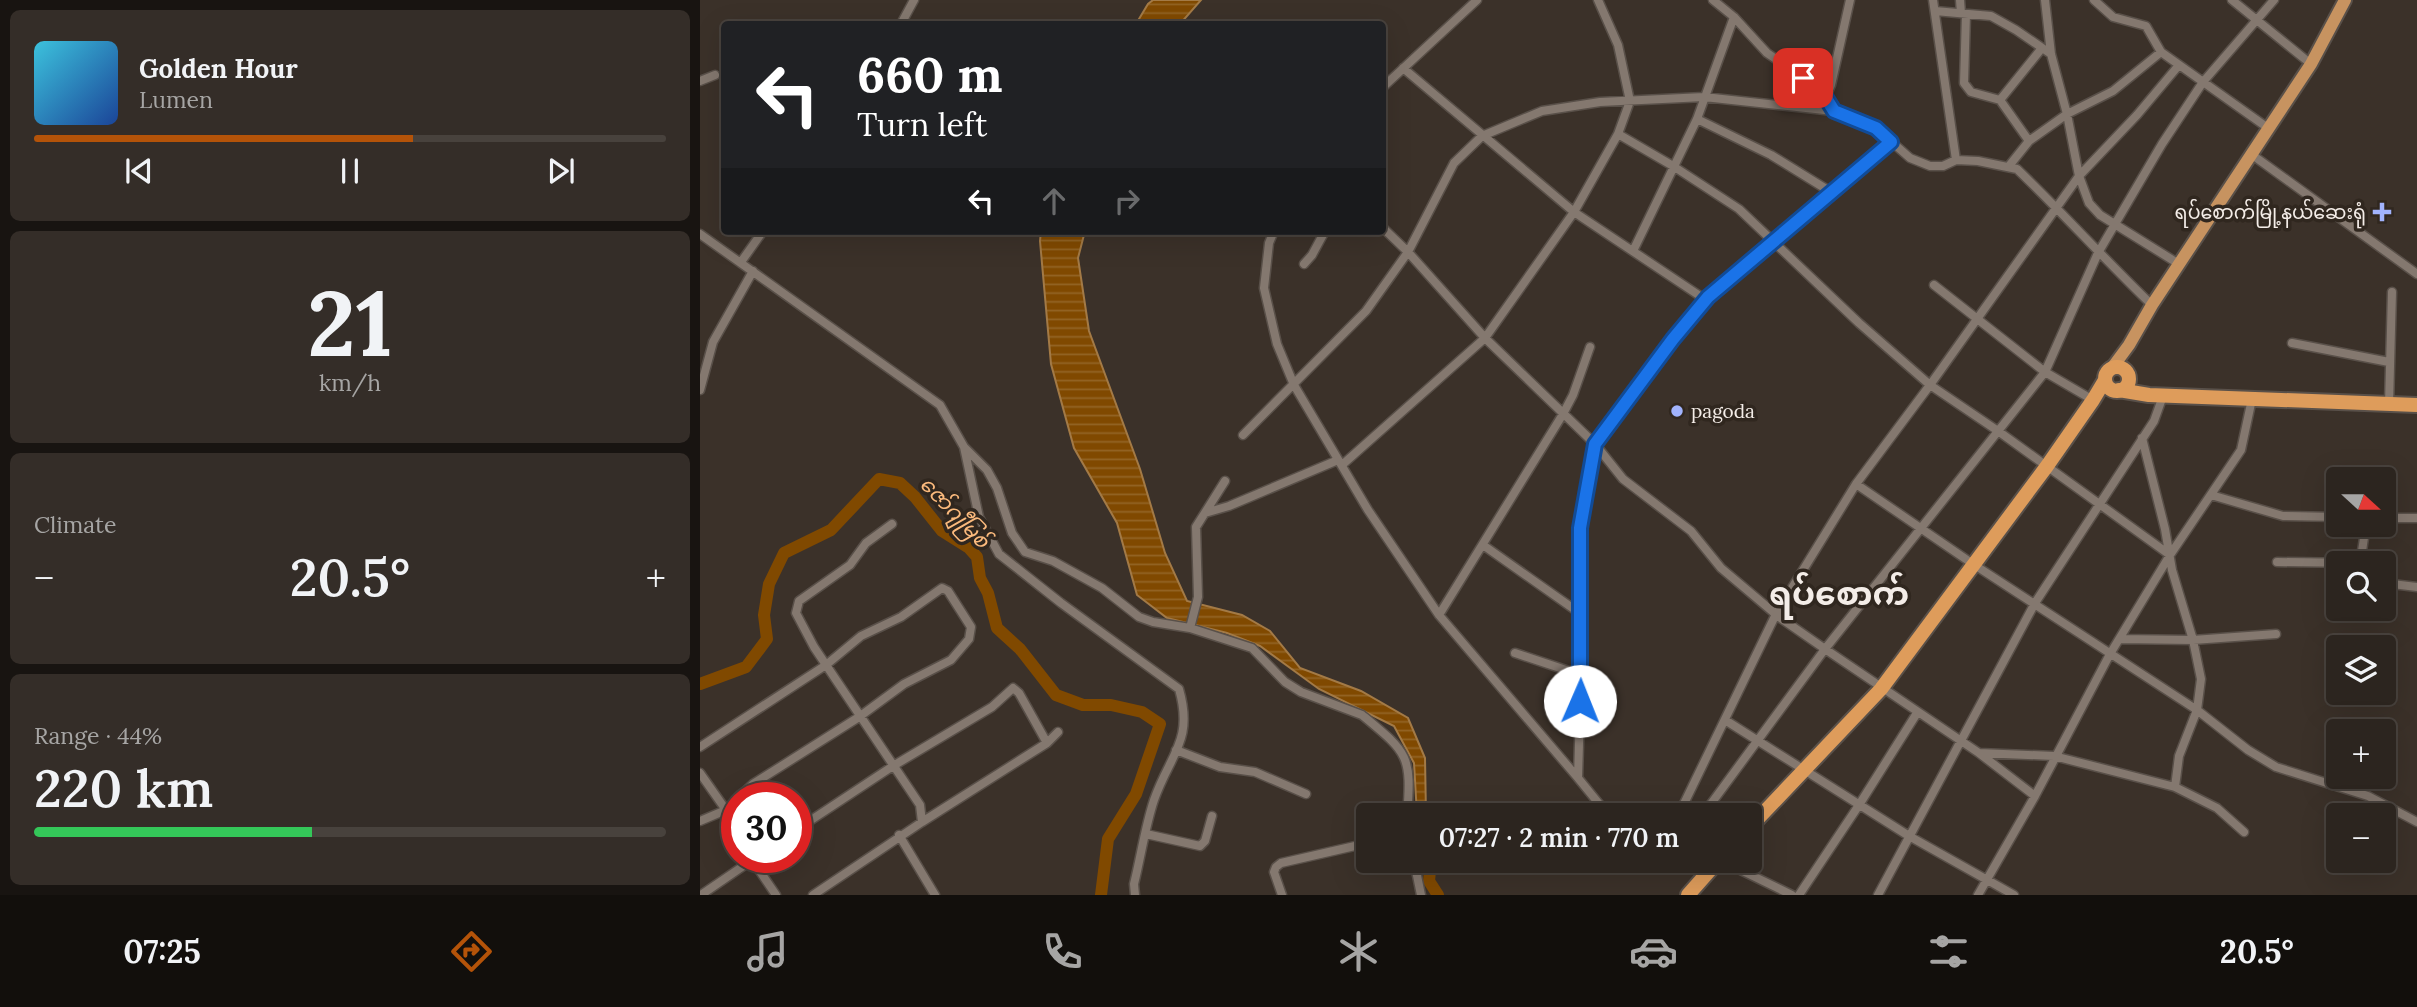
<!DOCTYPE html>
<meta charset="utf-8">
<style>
body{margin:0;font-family:Lora,"Noto Sans Myanmar",serif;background:#342d28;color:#f1f3f6;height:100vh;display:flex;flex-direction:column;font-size:26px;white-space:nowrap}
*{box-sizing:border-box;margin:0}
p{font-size:23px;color:#a6a5a4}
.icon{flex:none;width:38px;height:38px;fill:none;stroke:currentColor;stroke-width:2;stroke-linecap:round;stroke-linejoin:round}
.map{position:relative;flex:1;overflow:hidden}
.side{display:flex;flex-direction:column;gap:10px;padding:10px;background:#181411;width:700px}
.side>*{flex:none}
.hud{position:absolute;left:21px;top:21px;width:665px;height:214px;border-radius:7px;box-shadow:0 7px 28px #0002,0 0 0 2px #48423d;background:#202124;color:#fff;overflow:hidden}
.needle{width:46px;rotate:111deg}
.fabs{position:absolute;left:1626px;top:467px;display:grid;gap:14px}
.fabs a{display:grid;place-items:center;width:70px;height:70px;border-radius:7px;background:#2c251f;box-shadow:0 7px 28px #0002,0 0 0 2px #48423d;font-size:35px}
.speed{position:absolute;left:21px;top:782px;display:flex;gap:14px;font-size:35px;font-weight:700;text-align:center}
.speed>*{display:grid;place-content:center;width:91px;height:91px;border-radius:50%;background:#2c251f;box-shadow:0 7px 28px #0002,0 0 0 2px #48423d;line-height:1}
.speed .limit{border:10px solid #d22;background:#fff;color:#111}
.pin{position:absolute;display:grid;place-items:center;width:60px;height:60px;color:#fff;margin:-30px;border-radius:14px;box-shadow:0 4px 10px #0006}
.me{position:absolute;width:77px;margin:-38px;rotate:1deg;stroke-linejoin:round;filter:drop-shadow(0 0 5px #0008)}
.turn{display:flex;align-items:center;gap:24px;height:147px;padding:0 21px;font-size:32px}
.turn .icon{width:91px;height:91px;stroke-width:2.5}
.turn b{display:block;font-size:49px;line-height:60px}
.lanes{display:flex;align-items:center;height:66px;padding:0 21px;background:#0003;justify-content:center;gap:35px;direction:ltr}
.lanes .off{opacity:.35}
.big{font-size:52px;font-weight:600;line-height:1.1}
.side .tile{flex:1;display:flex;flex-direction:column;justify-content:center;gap:10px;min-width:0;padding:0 24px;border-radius:10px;background:#342d28}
.side .dial{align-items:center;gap:0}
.dial b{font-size:91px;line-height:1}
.song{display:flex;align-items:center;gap:21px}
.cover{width:84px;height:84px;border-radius:10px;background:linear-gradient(135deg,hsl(190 70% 55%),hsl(220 70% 35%))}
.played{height:7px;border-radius:4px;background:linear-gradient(90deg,#b45309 60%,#48423d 60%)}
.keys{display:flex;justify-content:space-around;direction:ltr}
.heat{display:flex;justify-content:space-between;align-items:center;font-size:38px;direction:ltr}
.charge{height:10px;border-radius:5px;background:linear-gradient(90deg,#34c759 44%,#48423d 0)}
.trip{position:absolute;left:656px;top:803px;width:406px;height:70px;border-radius:7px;background:#2c251f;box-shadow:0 7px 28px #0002,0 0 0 2px #48423d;font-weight:600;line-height:70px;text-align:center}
.tabs{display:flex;height:112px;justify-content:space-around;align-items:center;background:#120f0c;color:#a6a5a4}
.tabs .icon{width:49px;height:49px}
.tabs .on{color:#b45309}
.tabs b{font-size:32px;color:#f1f3f6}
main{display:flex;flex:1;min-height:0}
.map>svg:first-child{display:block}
.water{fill:url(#water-rules);stroke:#a37a46;stroke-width:2}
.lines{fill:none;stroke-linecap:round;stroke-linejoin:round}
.river{stroke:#804900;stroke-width:12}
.minor-casing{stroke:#595049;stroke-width:11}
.primary-casing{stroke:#595049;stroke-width:16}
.trunk-casing{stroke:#595049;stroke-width:18}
.minor{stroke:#84786f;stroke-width:8}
.primary{stroke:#c79360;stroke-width:12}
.trunk{stroke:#de9c5b;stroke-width:14}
.route-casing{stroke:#114b97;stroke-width:18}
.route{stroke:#1a73e8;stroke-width:12}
.poi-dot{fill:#a1b3fd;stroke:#30271f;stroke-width:2.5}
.labels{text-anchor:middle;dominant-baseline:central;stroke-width:7;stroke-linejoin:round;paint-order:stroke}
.poi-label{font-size:19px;fill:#f4ede8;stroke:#30271f;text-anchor:end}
.water-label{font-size:21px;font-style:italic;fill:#fbba7d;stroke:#30271f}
.town-label{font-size:33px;font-weight:bold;fill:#f4ede8;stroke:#30271f}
</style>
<main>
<section class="side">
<div class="tile">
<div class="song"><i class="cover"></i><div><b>Golden Hour</b><p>Lumen</p></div></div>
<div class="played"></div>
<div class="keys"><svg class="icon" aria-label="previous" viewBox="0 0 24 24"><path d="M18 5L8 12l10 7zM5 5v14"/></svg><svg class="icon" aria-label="pause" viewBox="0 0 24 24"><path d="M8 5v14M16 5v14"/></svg><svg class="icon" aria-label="next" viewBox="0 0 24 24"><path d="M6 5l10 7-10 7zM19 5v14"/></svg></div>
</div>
<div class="tile dial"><b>21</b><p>km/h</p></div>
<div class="tile"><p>Climate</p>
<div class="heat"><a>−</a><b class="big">20.5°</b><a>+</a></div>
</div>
<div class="tile"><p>Range · 44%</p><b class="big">220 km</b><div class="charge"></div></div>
</section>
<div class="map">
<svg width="1717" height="895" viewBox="0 0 1717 895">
<defs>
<pattern id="water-rules" width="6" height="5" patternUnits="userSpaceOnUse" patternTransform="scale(1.75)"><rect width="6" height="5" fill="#804900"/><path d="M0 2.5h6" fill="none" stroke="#936425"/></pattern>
</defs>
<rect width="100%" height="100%" fill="#3b3129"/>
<path class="water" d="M 453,0 L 501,0 L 480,24 L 436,24 L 448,4 Z
M 341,231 L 385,231 L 378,258 L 389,331 L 440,469 L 465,553 L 487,601 L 542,615 L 570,631 L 600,668 L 661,691 L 708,718 L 725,758 L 726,815 L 717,815 L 714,763 L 694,726 L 619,689 L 560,646 L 527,633 L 467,618 L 437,595 L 417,523 L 374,448 L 351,364 L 340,241 Z"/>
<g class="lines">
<path class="river" d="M 0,684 L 46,667 L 67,639 L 64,615 L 69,584 L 84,553 L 131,530 L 179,479 L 200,483 L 215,497 L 242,531 L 269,548 L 277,557 L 280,578 L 288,593 L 297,628 L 320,649 L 356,695 L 383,705 L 411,705 L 442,712 L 460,724 L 436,794 L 408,839 L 401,895
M 731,861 L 729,881 L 738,895"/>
<defs>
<path id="minor" d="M 1013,0 L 1034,17 L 1067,53 L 1121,90 L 1134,111
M 1233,0 L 1256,160
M 1260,0 L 1261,13
M 1345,0 L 1351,54 L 1367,114 L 1379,176 L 1389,203 L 1400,215 L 1479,264
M 1394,0 L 1413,17 L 1446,26 L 1461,52 L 1568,128
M 1532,0 L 1611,64
M 1235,11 L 1291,16 L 1316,30 L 1351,54
M 1266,14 L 1264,83 L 1271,92 L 1300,100 L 1329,141
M 201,24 L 214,0
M 703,68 L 874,212 L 1006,300
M 0,81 L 15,75
M 682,88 L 777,0
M 1126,97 L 1131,85 L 1150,0
M 1300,100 L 1342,48
M 997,119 L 1071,155 L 1131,192
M 918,134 L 973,166 L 1039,209 L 1159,323 L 1230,385 L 1298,431 L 1470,555
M 1551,154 L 1717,274
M 1309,166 L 1329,141 L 1367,114 L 1413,91 L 1461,52
M 682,227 L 708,252 L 785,338 L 895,444 L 923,479 L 991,531 L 1021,568 L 1079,617 L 1125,649 L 1279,753 L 1354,756 L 1475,787 L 1517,808 L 1544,832
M 574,231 L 569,243 L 564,288 L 577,344 L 594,385 L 668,510 L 739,615 L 878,778
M 0,234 L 240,405 L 264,447 L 279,517 L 299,554 L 361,603 L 479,689 C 494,741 470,754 454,800 C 445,827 441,856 434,884 L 435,895
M 933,251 L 997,119 L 1034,17
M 41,262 L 63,231
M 604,264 L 612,255 L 625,231
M 1234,285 L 1345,372 L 1393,400
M 1592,343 L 1689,362
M 0,390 L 13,342 L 53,271
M 1689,404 L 1692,292
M 543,435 L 666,311 L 708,252 L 754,163 L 782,136 L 842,111 L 900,102 L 1004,97 L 1134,111 L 1176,128 L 1210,158 L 1230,166 L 1243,166 L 1256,160 L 1278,161 L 1317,169 C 1363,213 1406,261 1452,305
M 1442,438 L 1465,529 L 1472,570 L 1493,640 L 1501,679 L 1497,710 L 1479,756 L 1475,787
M 264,447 L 287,470 L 297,488 L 312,533 L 325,552 L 353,561 L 402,588 L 439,617 L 453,622 L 490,628 L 552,648 L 585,682 L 601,692 L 662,715 C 708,753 712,755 707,816
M 642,465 L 785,338 L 874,212 L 918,134 L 930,101 L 918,45 L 898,0
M 1156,484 L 1273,564 L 1497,710 L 1548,750 L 1576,767 L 1668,796 L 1717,822
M 1511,495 L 1583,516 L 1638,517
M 505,513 L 529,506 L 638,460
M 1684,518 L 1717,518
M 783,545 L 881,614
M 1577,562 L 1660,563
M 1660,564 L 1666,525
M 1684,583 L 1717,587
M 739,615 L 863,414 L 873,395 L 890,347
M 490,628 L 498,597 L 496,527 L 525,481
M 1420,639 L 1493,640 L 1576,634
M 815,653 L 881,675
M 1025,720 L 1209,836 L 1314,895
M 0,747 L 126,665 L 161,636 L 201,617 L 242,588 L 248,591 L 271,627 L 269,639 L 251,660 L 204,684 L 159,717 L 53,784 L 38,798
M 476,750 L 520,767 L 555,772 L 606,794
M 1279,753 L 1335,796
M 0,773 L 26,810 L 37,831
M 909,816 L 878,778 L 881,675 L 880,528 L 895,444 L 973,339 L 1008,297 L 1191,142
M 978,816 L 1076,614 L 1156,484 L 1230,385 L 1379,176 L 1437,115 L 1479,65
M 1002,816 L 1125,649 L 1345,372 L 1398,253 L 1462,144 L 1503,82 L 1574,0
M 0,821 L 26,810 L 37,800
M 222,822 L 347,743 L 358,732
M 96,830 L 193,766 L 292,707 L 313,688 L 319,693 L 347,743
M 446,834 L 500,846 L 505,841 L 512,816
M 199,835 L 235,895
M 51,858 L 76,895
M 714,861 L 721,895
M 1022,861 L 1092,895
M 1,895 L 55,858
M 113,895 L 222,822 L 220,805 L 114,647 L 96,613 L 99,601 L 150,565 L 166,543 L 192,524
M 582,895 L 574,872 L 576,867 L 581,863 L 668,843
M 1099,895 L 1159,805 L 1217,713
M 1178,895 L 1335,603 L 1454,421 L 1463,396
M 1278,895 L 1335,796 L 1410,654 L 1470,555 L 1541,450 L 1552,399"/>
<path id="primary" d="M 1412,368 L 1429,345 L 1452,305 L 1611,64 L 1645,0"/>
<path id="trunk" d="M1405 379a12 12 0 1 1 24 0a12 12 0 1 1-24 0Z
M 1419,390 L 1449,395 L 1717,405
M 1050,827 L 1181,689 L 1347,466 L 1393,400 L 1405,380
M 988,895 L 1018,861"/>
</defs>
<use href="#minor" class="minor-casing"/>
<use href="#primary" class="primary-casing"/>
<use href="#trunk" class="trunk-casing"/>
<use href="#minor" class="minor"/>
<use href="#primary" class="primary"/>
<use href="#trunk" class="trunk"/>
</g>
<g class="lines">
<defs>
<path id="route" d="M 880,701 L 880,528 L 895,444 L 973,339 L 1008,297 L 1191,142 L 1176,128 L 1134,111 L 1121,90 L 1103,78"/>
</defs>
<use href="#route" class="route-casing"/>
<use href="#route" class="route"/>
</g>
<g class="poi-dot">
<path d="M1678.5 201.5h7v7h7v7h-7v7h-7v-7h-7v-7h7z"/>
<circle cx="977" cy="411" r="7"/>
</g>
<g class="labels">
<g class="poi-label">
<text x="1666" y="212">ရပ်စောက်မြို့နယ်ဆေးရုံ</text>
<text x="991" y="411" text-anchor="start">pagoda</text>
</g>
<g class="water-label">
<text transform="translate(255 512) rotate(46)">ဇော်ဂျီမြစ်</text>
</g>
<g class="town-label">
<text x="1139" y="593">ရပ်စောက်</text>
</g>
</g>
</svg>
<div class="fabs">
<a><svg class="needle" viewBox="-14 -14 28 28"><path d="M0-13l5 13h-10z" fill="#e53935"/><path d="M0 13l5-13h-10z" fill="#a6a5a4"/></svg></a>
<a><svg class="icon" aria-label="search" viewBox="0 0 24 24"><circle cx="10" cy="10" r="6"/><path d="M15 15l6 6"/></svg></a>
<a><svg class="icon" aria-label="layers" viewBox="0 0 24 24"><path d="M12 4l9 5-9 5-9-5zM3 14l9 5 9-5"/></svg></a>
<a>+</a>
<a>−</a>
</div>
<div class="speed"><div class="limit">30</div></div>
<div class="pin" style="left:1103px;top:78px;background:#d93025"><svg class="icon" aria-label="arrive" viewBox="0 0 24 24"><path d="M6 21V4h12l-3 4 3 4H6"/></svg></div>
<svg class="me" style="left:880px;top:701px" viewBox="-20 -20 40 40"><circle r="19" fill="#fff"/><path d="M0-13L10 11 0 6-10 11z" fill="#1a73e8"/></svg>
<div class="trip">07:27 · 2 min · 770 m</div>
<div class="hud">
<div class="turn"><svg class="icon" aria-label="left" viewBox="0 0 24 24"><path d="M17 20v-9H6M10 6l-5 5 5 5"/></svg><div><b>660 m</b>Turn left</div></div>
<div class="lanes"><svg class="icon" aria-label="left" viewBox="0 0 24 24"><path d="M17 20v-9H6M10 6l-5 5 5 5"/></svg><svg class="icon off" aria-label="ahead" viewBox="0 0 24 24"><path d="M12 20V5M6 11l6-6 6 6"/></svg><svg class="icon off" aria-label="right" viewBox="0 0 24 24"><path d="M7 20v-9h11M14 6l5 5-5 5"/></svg></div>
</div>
</div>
</main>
<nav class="tabs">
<b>07:25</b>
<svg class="icon on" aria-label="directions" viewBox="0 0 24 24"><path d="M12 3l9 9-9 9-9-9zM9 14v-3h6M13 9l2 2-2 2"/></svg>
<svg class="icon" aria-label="music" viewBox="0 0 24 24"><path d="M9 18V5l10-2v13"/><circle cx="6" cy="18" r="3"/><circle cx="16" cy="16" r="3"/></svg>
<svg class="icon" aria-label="phone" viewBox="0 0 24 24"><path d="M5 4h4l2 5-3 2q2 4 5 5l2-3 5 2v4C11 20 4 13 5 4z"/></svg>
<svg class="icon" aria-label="climate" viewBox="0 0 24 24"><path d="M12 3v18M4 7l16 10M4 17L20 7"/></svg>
<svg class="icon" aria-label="car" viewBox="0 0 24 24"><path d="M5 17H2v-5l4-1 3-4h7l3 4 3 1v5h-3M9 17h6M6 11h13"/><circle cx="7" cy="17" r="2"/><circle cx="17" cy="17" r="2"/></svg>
<svg class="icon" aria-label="filters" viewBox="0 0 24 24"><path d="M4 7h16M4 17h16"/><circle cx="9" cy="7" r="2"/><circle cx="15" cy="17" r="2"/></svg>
<b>20.5°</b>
</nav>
